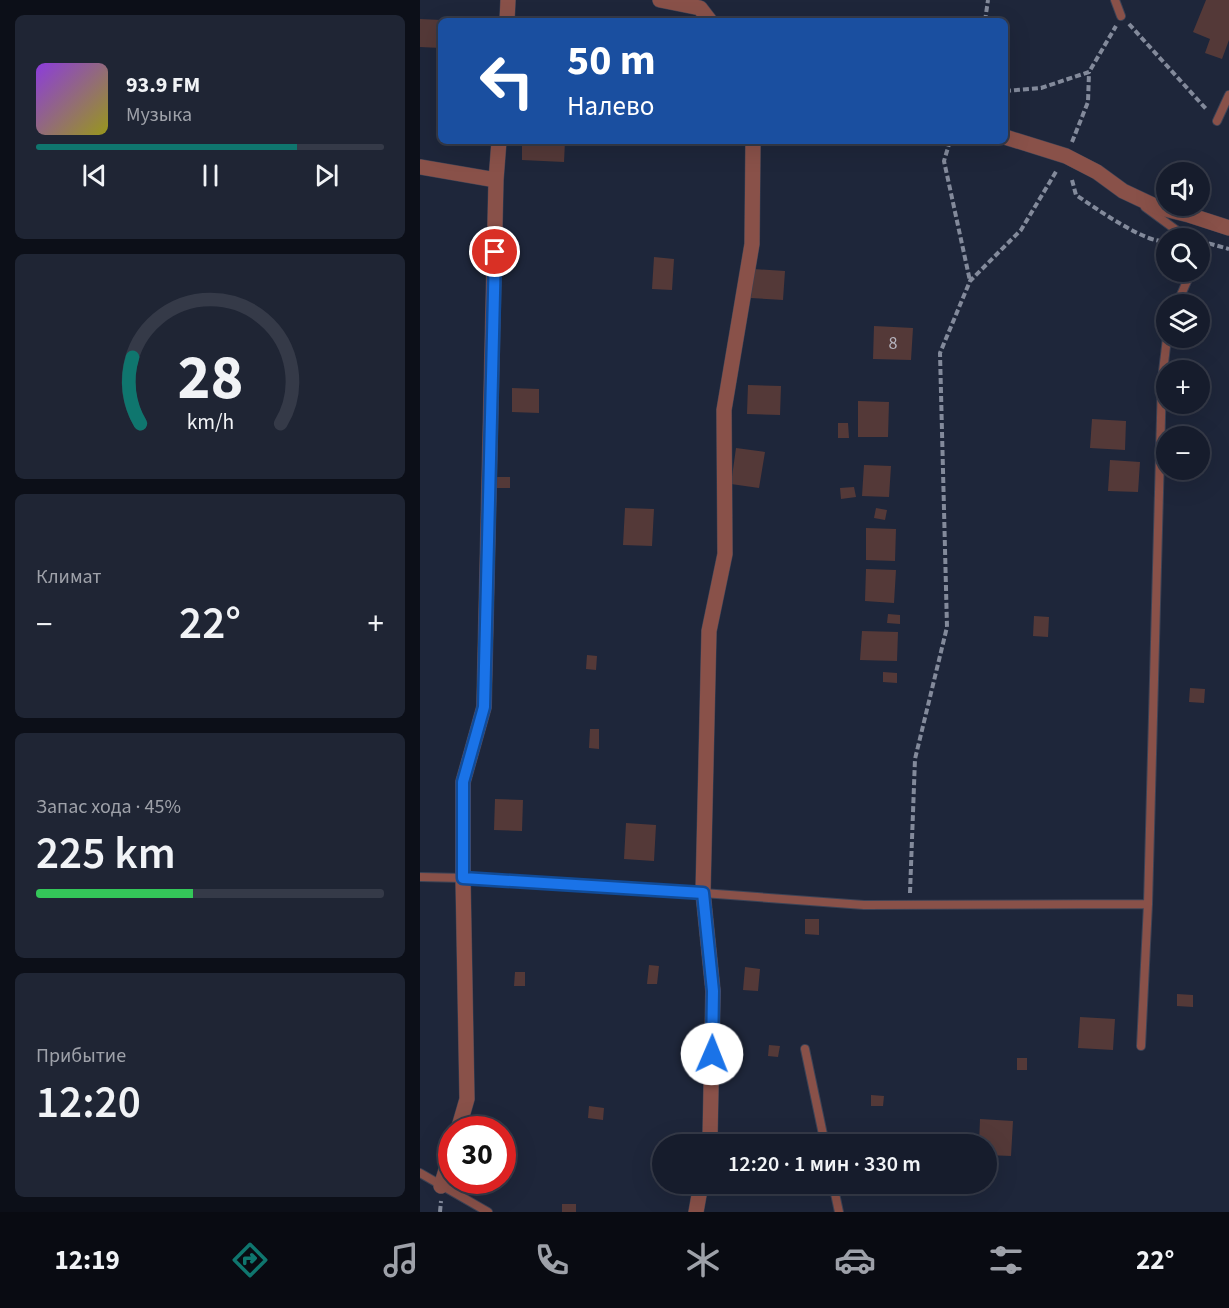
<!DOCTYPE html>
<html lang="ru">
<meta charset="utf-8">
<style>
body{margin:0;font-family:"Source Sans 3",sans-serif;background:#1f2534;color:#f1f3f6;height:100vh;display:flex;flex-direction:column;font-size:22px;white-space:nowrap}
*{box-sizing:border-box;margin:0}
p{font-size:20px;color:#9ea1a9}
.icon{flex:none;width:33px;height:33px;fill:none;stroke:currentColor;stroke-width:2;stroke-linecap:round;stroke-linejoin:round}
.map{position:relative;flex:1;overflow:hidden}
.drawer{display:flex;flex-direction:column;gap:15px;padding:15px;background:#0c0f18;width:420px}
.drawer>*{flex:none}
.guide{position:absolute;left:18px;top:18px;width:570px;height:126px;border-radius:9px;box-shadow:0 6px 24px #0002,0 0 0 2px #353a48;background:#1a4fa0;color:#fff;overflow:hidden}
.controls{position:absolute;left:736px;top:162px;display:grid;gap:12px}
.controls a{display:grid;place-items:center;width:54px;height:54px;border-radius:50%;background:#161c2c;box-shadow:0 6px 24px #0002,0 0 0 2px #353a48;font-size:30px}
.speed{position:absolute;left:18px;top:1116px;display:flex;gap:12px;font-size:30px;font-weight:700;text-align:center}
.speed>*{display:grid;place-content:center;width:78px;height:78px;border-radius:50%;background:#161c2c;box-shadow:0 6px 24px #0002,0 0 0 2px #353a48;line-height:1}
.speed .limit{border:9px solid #d22;background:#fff;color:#111}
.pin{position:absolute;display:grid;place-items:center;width:51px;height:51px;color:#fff;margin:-26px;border:3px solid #fff;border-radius:50%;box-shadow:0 2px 6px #0007}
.me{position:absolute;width:66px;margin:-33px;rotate:1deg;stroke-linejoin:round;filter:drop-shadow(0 0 4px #0008)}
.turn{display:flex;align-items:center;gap:21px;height:126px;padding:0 30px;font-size:27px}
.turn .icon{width:78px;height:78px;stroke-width:2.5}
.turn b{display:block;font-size:42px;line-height:51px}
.big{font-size:45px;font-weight:600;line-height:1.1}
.drawer .tile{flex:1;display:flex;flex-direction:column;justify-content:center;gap:9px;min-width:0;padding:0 21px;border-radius:9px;background:#1f2534}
.drawer .dial{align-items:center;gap:0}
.dial svg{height:156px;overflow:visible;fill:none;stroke:#353a48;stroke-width:7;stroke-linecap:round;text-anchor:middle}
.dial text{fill:#f1f3f6;stroke:none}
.song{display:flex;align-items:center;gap:18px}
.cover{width:72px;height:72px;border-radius:9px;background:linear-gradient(135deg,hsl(270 70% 55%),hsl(60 70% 35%))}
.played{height:6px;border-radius:3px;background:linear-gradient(90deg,#0f766e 75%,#353a48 75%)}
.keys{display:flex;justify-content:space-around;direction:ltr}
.heat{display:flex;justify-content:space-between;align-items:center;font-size:33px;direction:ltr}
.charge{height:9px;border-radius:4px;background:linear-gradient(90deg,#34c759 45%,#353a48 0)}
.trip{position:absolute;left:232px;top:1134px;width:345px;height:60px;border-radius:30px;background:#161c2c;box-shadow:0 6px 24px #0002,0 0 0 2px #353a48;font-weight:600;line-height:60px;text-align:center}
.tab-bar{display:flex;height:96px;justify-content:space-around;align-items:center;background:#090b12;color:#9ea1a9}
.tab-bar .icon{width:42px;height:42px}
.tab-bar .active{color:#0f766e}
.tab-bar b{font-size:27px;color:#f1f3f6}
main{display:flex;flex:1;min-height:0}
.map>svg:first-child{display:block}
.building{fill:#543938}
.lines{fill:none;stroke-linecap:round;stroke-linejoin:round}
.service-casing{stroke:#3c4356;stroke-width:10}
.minor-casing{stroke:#3c4356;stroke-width:16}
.path{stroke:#838a9b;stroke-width:4;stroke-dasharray:6 3;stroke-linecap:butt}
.service{stroke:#895149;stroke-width:8}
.minor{stroke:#895149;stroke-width:15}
.route-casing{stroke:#114b97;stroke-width:15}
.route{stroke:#1a73e8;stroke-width:10}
.labels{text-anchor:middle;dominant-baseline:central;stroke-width:4.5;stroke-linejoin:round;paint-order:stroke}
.number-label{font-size:18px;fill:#b6b4be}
</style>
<main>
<section class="drawer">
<div class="tile">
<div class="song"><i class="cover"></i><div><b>93.9 FM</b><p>Музыка</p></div></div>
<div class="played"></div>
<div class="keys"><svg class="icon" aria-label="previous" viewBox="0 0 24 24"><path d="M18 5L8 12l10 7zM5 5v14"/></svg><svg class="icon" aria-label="pause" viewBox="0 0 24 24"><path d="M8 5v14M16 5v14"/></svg><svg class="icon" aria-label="next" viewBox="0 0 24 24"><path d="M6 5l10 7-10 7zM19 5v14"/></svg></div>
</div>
<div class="tile dial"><svg viewBox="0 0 100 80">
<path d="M14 69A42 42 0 1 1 86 69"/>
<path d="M14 69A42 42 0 0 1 10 35" stroke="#0f766e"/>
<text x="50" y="56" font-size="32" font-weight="700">28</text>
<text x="50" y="72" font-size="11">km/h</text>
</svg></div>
<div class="tile"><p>Климат</p>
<div class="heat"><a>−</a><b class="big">22°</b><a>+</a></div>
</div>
<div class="tile"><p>Запас хода · 45%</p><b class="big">225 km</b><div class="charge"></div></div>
<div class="tile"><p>Прибытие</p><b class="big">12:20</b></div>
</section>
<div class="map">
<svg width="809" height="1212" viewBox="0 0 809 1212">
<rect width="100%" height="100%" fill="#1e263a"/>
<path class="building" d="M 786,0 L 809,0 L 809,40 L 802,59 L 785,53 L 790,39 L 773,32 Z
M 0,19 L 21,20 L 21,48 L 0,47 Z
M 102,141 L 145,141 L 144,162 L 102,160 Z
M 234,257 L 254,259 L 252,290 L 232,289 Z
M 333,269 L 365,271 L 363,300 L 331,298 Z
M 454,326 L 493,328 L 491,360 L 453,359 Z
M 328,385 L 361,386 L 360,415 L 327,414 Z
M 92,388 L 119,389 L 119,413 L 92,412 Z
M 438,401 L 469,402 L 468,437 L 438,437 Z
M 672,419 L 706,421 L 705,450 L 670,448 Z
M 418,423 L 428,423 L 429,438 L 418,438 Z
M 316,448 L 345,452 L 339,488 L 311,484 Z
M 690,460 L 720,462 L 718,492 L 688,491 Z
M 444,465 L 471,466 L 469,497 L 442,496 Z
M 76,477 L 90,477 L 90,488 L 76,488 Z
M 434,487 L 436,497 L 421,499 L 420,488 Z
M 205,508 L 234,509 L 232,546 L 203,545 Z
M 456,508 L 467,510 L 465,520 L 454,518 Z
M 446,528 L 476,529 L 475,561 L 446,560 Z
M 446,569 L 476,570 L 474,603 L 445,601 Z
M 468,614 L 480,615 L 480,624 L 467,623 Z
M 614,616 L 629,617 L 628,637 L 613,636 Z
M 442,631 L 478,632 L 477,661 L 440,660 Z
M 167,655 L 177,656 L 176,670 L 166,669 Z
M 463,672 L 477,673 L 477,683 L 463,682 Z
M 770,688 L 785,689 L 784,703 L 769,702 Z
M 170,729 L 179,729 L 179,749 L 169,748 Z
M 75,799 L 103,800 L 102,831 L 74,830 Z
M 206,823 L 236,825 L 234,861 L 204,859 Z
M 385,919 L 399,919 L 399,935 L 385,934 Z
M 229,965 L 239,966 L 237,984 L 227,984 Z
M 325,967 L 340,969 L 338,991 L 323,990 Z
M 95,972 L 105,972 L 105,986 L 94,986 Z
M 757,994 L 773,995 L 773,1007 L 757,1006 Z
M 660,1017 L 695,1019 L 693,1050 L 658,1048 Z
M 349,1045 L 360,1046 L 358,1057 L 348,1056 Z
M 597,1058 L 607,1058 L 607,1070 L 597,1070 Z
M 451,1095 L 464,1096 L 463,1106 L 451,1106 Z
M 169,1106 L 184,1108 L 183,1120 L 168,1118 Z
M 560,1119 L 593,1121 L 591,1156 L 567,1155 L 567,1144 L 559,1144 Z
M 142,1204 L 156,1204 L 156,1212 L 142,1212 Z"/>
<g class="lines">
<defs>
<path id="service" d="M 695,0 L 701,16
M 797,121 L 809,95
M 725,207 L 767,238
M 757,304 L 771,272
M 0,877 L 43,878 L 283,893 L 444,905 L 728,904
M 721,1046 L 728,904 L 742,380 L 747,338
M 385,1049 L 405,1144
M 0,1173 L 68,1212
M 413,1184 L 419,1212"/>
<path id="minor" d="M 240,0 L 280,8 L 290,21
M 87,21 L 88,0
M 585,137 L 646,156 L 677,172 L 703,191 L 737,207 L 769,215 L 809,228
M 0,167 L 76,180
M 38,1130 L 47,1099 L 43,878 L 43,782 L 64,707 L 76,180 L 79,141
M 289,1144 L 290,1138 L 293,991 L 283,893 L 289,631 L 305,554 L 304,410 L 332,244 L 333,141
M 21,1186 L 32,1151
M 276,1212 L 281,1184"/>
</defs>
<use href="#service" class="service-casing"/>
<use href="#minor" class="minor-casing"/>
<path class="path" d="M 565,21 L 568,0
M 709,24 L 787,110
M 585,91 L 621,88 L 669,72 L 696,26
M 530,141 L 524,161 L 550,281
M 652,142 L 668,102 L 669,72
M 652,180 L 656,195 C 674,207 727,245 747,241
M 780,241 L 809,249
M 490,893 L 495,759 L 527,627 L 520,353 L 550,281 L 601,230 L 637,170
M 20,1212 L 21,1201"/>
<use href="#service" class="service"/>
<use href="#minor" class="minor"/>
</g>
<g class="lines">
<defs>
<path id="route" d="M 75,252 L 64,707 L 43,782 L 43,878 L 283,893 L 293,991 L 292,1054"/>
</defs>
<use href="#route" class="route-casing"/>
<use href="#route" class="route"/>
</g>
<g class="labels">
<g class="number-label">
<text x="473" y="343">8</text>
</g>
</g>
</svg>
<div class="controls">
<a><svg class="icon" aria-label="sound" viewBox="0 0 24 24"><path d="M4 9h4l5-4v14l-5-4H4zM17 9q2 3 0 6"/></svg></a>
<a><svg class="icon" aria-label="search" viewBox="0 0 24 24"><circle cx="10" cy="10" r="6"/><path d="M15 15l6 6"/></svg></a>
<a><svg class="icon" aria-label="layers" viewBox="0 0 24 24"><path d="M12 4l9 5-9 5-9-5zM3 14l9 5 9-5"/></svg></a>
<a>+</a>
<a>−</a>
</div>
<div class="speed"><div class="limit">30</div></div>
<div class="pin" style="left:75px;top:252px;background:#d93025"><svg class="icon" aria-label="arrive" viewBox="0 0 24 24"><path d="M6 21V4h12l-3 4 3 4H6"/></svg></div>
<svg class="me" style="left:292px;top:1054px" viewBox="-20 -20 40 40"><circle r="19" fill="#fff"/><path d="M0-13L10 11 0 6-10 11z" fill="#1a73e8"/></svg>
<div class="trip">12:20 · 1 мин · 330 m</div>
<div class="guide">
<div class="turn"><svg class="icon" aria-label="left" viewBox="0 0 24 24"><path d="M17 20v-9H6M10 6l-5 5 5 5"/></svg><div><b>50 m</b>Налево</div></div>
</div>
</div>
</main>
<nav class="tab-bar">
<b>12:19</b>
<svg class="icon active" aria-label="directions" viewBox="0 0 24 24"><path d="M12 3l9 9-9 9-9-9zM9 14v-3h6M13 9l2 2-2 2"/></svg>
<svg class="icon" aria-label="music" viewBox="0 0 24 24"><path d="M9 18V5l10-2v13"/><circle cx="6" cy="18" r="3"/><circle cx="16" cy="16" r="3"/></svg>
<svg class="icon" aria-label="phone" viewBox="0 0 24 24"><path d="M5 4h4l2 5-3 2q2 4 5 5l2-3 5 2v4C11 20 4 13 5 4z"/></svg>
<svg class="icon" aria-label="climate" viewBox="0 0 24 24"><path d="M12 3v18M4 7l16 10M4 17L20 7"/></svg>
<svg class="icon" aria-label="car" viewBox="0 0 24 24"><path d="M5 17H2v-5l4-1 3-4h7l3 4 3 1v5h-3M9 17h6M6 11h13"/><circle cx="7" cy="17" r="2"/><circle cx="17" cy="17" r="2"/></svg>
<svg class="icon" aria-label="filters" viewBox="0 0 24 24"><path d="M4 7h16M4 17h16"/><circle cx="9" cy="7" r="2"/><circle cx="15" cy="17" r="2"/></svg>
<b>22°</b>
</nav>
